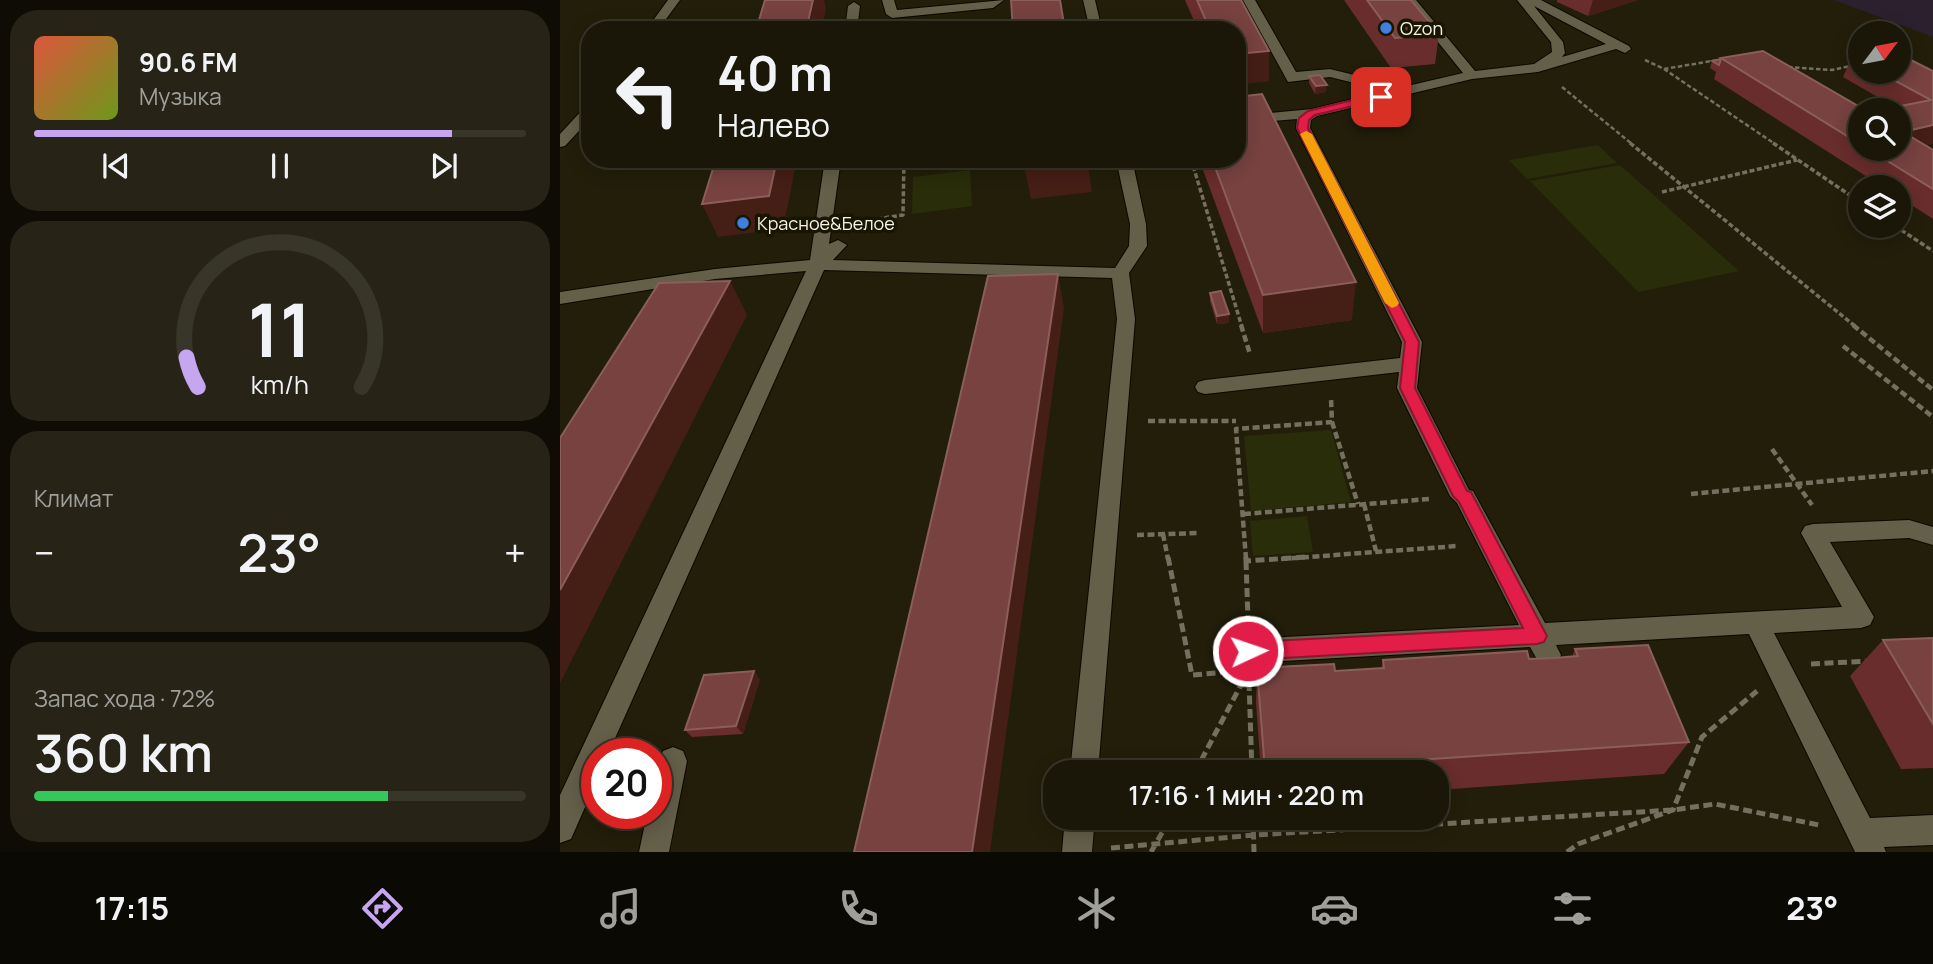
<!DOCTYPE html>
<html lang="ru">
<meta charset="utf-8">
<style>
body{margin:0;font-family:Manrope,sans-serif;background:#272316;color:#f1f3f6;height:100vh;display:flex;flex-direction:column;font-size:26px;white-space:nowrap}
*{box-sizing:border-box;margin:0}
p{font-size:23px;color:#9f9f9c}
.icon{flex:none;width:38px;height:38px;fill:none;stroke:currentColor;stroke-width:2;stroke-linecap:round;stroke-linejoin:round}
.map{position:relative;flex:1;overflow:hidden}
.drawer{display:flex;flex-direction:column;gap:10px;padding:10px;background:#0e0c04;width:560px}
.drawer>*{flex:none}
.guide{position:absolute;left:21px;top:21px;width:665px;height:147px;border-radius:28px;box-shadow:0 4px 18px #0003,0 0 0 2px #383529;background:#1a1608;color:#f1f3f6;overflow:hidden}
.needle{width:46px;rotate:58deg}
.buttons{position:absolute;left:1288px;top:21px;display:grid;gap:14px}
.buttons a{display:grid;place-items:center;width:63px;height:63px;border-radius:50%;background:#1a1608;box-shadow:0 4px 18px #0003,0 0 0 2px #383529;font-size:35px}
.speed{position:absolute;left:21px;top:738px;display:flex;gap:14px;font-size:35px;font-weight:700;text-align:center}
.speed>*{display:grid;place-content:center;width:91px;height:91px;border-radius:50%;background:#1a1608;box-shadow:0 4px 18px #0003,0 0 0 2px #383529;line-height:1}
.speed .limit{border:10px solid #d22;background:#fff;color:#111}
.pin{position:absolute;display:grid;place-items:center;width:60px;height:60px;color:#fff;margin:-30px;border-radius:14px;box-shadow:0 4px 10px #0006}
.me{position:absolute;width:77px;margin:-38px;rotate:87deg;stroke-linejoin:round;filter:drop-shadow(0 0 5px #0008)}
.turn{display:flex;align-items:center;gap:24px;height:147px;padding:0 21px;font-size:32px}
.turn .icon{width:91px;height:91px;stroke-width:2.5}
.turn b{display:block;font-size:49px;line-height:60px}
.big{font-size:52px;font-weight:600;line-height:1.1}
.drawer .card{flex:1;display:flex;flex-direction:column;justify-content:center;gap:10px;min-width:0;padding:0 24px;border-radius:28px;background:#272316}
.drawer .dial{align-items:center;gap:0}
.dial svg{height:182px;overflow:visible;fill:none;stroke:#383529;stroke-width:7;stroke-linecap:round;text-anchor:middle}
.dial text{fill:#f1f3f6;stroke:none}
.song{display:flex;align-items:center;gap:21px}
.cover{width:84px;height:84px;border-radius:10px;background:linear-gradient(135deg,hsl(10 70% 55%),hsl(80 70% 35%))}
.played{height:7px;border-radius:4px;background:linear-gradient(90deg,#c6a6f0 85%,#383529 85%)}
.keys{display:flex;justify-content:space-around;direction:ltr}
.heat{display:flex;justify-content:space-between;align-items:center;font-size:38px;direction:ltr}
.charge{height:10px;border-radius:5px;background:linear-gradient(90deg,#34c759 72%,#383529 0)}
.trip{position:absolute;left:483px;top:760px;width:406px;height:70px;border-radius:28px;background:#1a1608;box-shadow:0 4px 18px #0003,0 0 0 2px #383529;font-weight:600;line-height:70px;text-align:center}
.tab-bar{display:flex;height:112px;justify-content:space-around;align-items:center;background:#0a0903;color:#9f9f9c}
.tab-bar .icon{width:49px;height:49px}
.tab-bar .current{color:#c6a6f0}
.tab-bar b{font-size:32px;color:#f1f3f6}
main{display:flex;flex:1;min-height:0}
.map>svg:first-child{display:block}
.education{fill:#2c202e}
.green{fill:#292d09}
.lines{fill:none;stroke-linecap:round;stroke-linejoin:round}
.minor-casing{stroke:#0c0800;stroke-width:2}
.path-far3{stroke:#73705f;stroke-width:2.5;stroke-dasharray:4.5 2.5;stroke-linecap:butt}
.path-far2{stroke:#73705f;stroke-width:3.5;stroke-dasharray:5 2.5;stroke-linecap:butt}
.path-far1{stroke:#73705f;stroke-width:4.5;stroke-dasharray:7 3.5;stroke-linecap:butt}
.path{stroke:#73705f;stroke-width:5;stroke-dasharray:9 4.5;stroke-linecap:butt}
.minor{fill:#635f49;fill-rule:evenodd}
.wall{fill:#682d2c}
.shaded-wall{fill:#451e16}
.building{fill:#774240;stroke:#8b5e5a;stroke-width:2}
.route{fill:#e11d48;stroke:#92132f;stroke-width:2}
.slow{fill:#f59e0b}
.shop-dot{fill:#3f7fe0;stroke:#191503;stroke-width:2.5}
.labels{text-anchor:middle;dominant-baseline:central;stroke-width:7;stroke-linejoin:round;paint-order:stroke}
.far-poi-label{font-size:18px;fill:#f6f3e7;stroke:#191503;text-anchor:start}
</style>
<main>
<section class="drawer">
<div class="card">
<div class="song"><i class="cover"></i><div><b>90.6 FM</b><p>Музыка</p></div></div>
<div class="played"></div>
<div class="keys"><svg class="icon" aria-label="previous" viewBox="0 0 24 24"><path d="M18 5L8 12l10 7zM5 5v14"/></svg><svg class="icon" aria-label="pause" viewBox="0 0 24 24"><path d="M8 5v14M16 5v14"/></svg><svg class="icon" aria-label="next" viewBox="0 0 24 24"><path d="M6 5l10 7-10 7zM19 5v14"/></svg></div>
</div>
<div class="card dial"><svg viewBox="0 0 100 80">
<path d="M14 69A42 42 0 1 1 86 69"/>
<path d="M14 69A42 42 0 0 1 9 56" stroke="#c6a6f0"/>
<text x="50" y="56" font-size="32" font-weight="700">11</text>
<text x="50" y="72" font-size="11">km/h</text>
</svg></div>
<div class="card"><p>Климат</p>
<div class="heat"><a>−</a><b class="big">23°</b><a>+</a></div>
</div>
<div class="card"><p>Запас хода · 72%</p><b class="big">360 km</b><div class="charge"></div></div>
</section>
<div class="map">
<svg width="1373" height="852" viewBox="0 0 1373 852">
<rect width="100%" height="100%" fill="#221e0a"/>
<path class="education" d="M 1274,0 L 1373,0 L 1373,37 Z"/>
<path class="green" d="M 1038,145 L 1057,163 L 967,179 L 949,160 Z
M 1060,165 L 1179,271 L 1078,292 L 970,181 Z
M 410,170 L 412,206 L 352,214 L 353,177 Z
M 771,430 L 791,502 L 691,511 L 684,436 Z
M 747,516 L 753,552 L 693,556 L 690,521 Z"/>
<g class="lines">
<defs>
<path id="minor" d="M 108,0 L 120,0 L 98,30 L 86,30 Z
M 322,0 L 334,0 L 337,10 L 444,0 L 433,8 L 332,18 L 326,14 Z
M 523,0 L 535,0 L 542,30 L 530,30 Z
M 683,0 L 695,0 L 736,72 L 770,69 L 843,87 L 903,73 L 844,0 L 856,0 L 915,71 L 974,64 L 992,52 L 991,42 L 957,0 L 981,0 L 1069,46 L 1071,49 L 1065,53 L 1056,49 L 978,72 L 912,79 L 757,116 L 751,120 L 750,128 L 862,342 L 857,388 L 909,490 L 913,491 L 985,623 L 1282,607 L 1241,533 L 1245,526 L 1253,524 L 1349,520 L 1373,527 L 1373,545 L 1349,538 L 1270,542 L 1314,617 L 1310,625 L 1301,628 L 1214,633 L 1310,818 L 1373,815 L 1373,845 L 1324,847 L 1326,852 L 1295,852 L 1189,634 L 996,645 L 1001,655 L 997,663 L 988,667 L 979,663 L 970,647 L 688,663 L 679,659 L 675,651 L 679,643 L 688,639 L 959,625 L 897,503 L 890,496 L 837,388 L 839,372 L 645,394 L 638,392 L 635,387 L 638,382 L 645,380 L 840,358 L 842,342 L 736,128 L 737,119 L 677,124 L 677,116 L 752,109 L 826,91 L 770,77 L 728,82 ZM 974,6 L 1046,44 L 1002,57 L 1005,53 L 1003,42 Z
M 294,2 L 300,6 L 297,30 L 285,30 L 288,6 Z
M 30,106 L 30,119 L 5,146 L 0,147 L 0,134 L 25,107 Z
M 265,159 L 281,159 L 269,244 L 278,240 L 287,245 L 273,260 L 555,268 L 569,246 L 570,224 L 556,159 L 572,159 L 586,224 L 587,246 L 569,273 L 575,319 L 538,772 L 510,772 L 557,319 L 552,278 L 264,270 L 48,754 L 37,754 L 37,780 L 11,839 L 0,843 L 0,795 L 246,271 L 155,279 L 0,304 L 0,292 L 155,269 L 250,260 Z
M 113,747 L 123,751 L 127,761 L 109,852 L 79,852 L 87,814 L 96,814 L 96,773 L 103,751 Z
M 505,817 L 535,817 L 532,852 L 502,852 Z"/>
</defs>
<use href="#minor" class="minor-casing"/>
<path class="path-far3" d="M 1085,60 L 1104,69 L 1215,144
M 1228,67 L 1272,70 L 1300,64
M 1104,69 L 1164,59
M 1002,87 L 1072,144"/>
<path class="path-far2" d="M 1070,143 L 1296,327
M 1213,143 L 1300,202
M 631,159 L 682,327
M 1102,192 L 1237,160
M 317,219 L 343,215 L 344,159
M 1335,226 L 1373,251"/>
<path class="path-far1" d="M 681,325 L 690,354
M 1293,325 L 1373,390
M 1283,346 L 1373,417
M 588,421 L 676,421
M 772,422 L 798,504
M 1212,449 L 1252,505
M 1131,494 L 1373,471
M 804,504 L 816,551
M 684,514 L 869,499
M 603,534 L 608,559
M 577,535 L 639,533
M 686,559 L 676,429 L 772,422 L 771,398
M 721,559 L 897,546"/>
<path class="path" d="M 608,557 L 632,675 L 667,672
M 686,557 L 686,561 L 746,557
M 686,561 L 688,620
M 1251,664 L 1309,661
M 689,682 L 692,772
M 635,772 L 682,683
M 693,817 L 694,852
M 551,848 L 694,835 L 1113,810 L 1155,804 L 1259,825
M 591,852 L 611,817
M 1007,852 L 1018,844 L 1113,810 L 1142,737 L 1197,691"/>
<use href="#minor" class="minor"/>
</g>
<path class="wall" d="M 625,0 L 681,0 L 709,51 L 709,81 L 677,30 L 638,30 Z
M 784,0 L 851,0 L 879,34 L 875,64 L 831,68 Z
M 997,0 L 1078,0 L 1028,16 L 997,2 Z
M 1300,56 L 1300,72 L 1373,71 L 1366,145 L 1373,150 L 1373,219 L 1339,197 L 1339,187 L 1323,187 L 1154,79 L 1156,72 L 1150,68 L 1152,61 L 1161,58 L 1300,110 L 1300,149 L 1339,149 L 1335,107 L 1283,77 L 1292,57 Z
M 749,76 L 766,92 L 755,94 L 749,83 Z
M 639,159 L 677,159 L 792,320 L 703,333 Z
M 650,293 L 669,314 L 669,323 L 657,324 L 650,301 Z
M 1373,638 L 1373,768 L 1341,769 L 1290,676 L 1323,640 Z
M 1015,649 L 1129,742 L 1104,774 L 877,790 L 877,772 L 701,772 L 696,703 L 697,668 L 775,671 L 821,669 L 823,660 L 969,659 L 1012,657 Z
M 200,679 L 183,734 L 132,737 L 125,730 Z"/>
<path class="shaded-wall" d="M 253,0 L 264,0 L 266,9 L 262,30 L 246,30 Z
M 1033,0 L 1078,0 L 1028,16 Z
M 709,51 L 709,81 L 677,85 L 677,54 Z
M 767,85 L 766,92 L 755,94 L 756,86 Z
M 1373,125 L 1373,144 L 1331,153 L 1343,132 Z
M 217,159 L 237,159 L 223,229 L 158,237 L 142,204 Z
M 527,159 L 532,192 L 471,199 L 464,166 Z
M 498,274 L 504,308 L 430,852 L 412,852 Z
M 170,281 L 187,315 L 0,683 L 0,590 Z
M 796,282 L 792,320 L 703,333 L 703,295 Z
M 669,314 L 669,323 L 657,324 L 657,316 Z
M 194,671 L 200,679 L 183,734 L 176,726 Z"/>
<path class="building" d="M 205,0 L 253,0 L 246,30 L 196,30 Z
M 451,0 L 500,0 L 505,30 L 453,30 Z
M 637,0 L 681,0 L 709,51 L 677,54 L 677,30 L 650,30 Z
M 807,0 L 851,0 L 879,34 L 835,38 Z
M 1203,51 L 1305,110 L 1300,110 L 1300,144 L 1161,58 Z
M 1339,54 L 1373,71 L 1373,125 L 1343,132 L 1373,150 L 1373,189 L 1308,149 L 1339,149 L 1339,110 L 1320,110 L 1371,100 L 1319,72 L 1339,72 Z
M 1300,56 L 1300,62 L 1292,57 Z
M 1161,59 L 1159,65 L 1152,61 Z
M 760,75 L 767,85 L 756,86 L 749,76 Z
M 702,94 L 796,282 L 703,295 L 652,159 L 677,159 L 677,97 Z
M 156,159 L 217,159 L 209,196 L 142,204 Z
M 464,159 L 526,159 L 464,166 Z
M 498,274 L 412,852 L 294,852 L 428,276 Z
M 170,281 L 0,590 L 0,438 L 99,283 Z
M 661,291 L 669,314 L 657,316 L 650,293 Z
M 1373,638 L 1373,724 L 1323,640 Z
M 1088,645 L 1129,742 L 705,770 L 697,668 L 774,664 L 775,671 L 824,668 L 823,660 L 967,651 L 969,659 L 994,658 L 1018,656 L 1015,649 Z
M 194,671 L 176,726 L 125,730 L 144,675 Z"/>
<path class="route" d="M 821,93 L 824,94 L 824,99 L 755,115 L 749,120 L 748,128 L 859,342 L 855,388 L 907,491 L 911,492 L 987,636 L 984,642 L 977,644 L 688,660 L 681,657 L 679,651 L 681,645 L 688,642 L 963,628 L 899,502 L 893,496 L 840,388 L 845,342 L 737,128 L 739,118 L 748,111 Z"/>
<path class="slow" d="M 746,131 L 752,134 L 839,303 L 837,306 L 832,308 L 825,303 L 740,134 Z"/>
<g class="shop-dot">
<circle cx="826" cy="28" r="7"/>
<circle cx="183" cy="223" r="7"/>
</g>
<g class="labels">
<g class="far-poi-label">
<text x="840" y="28">Ozon</text>
<text x="197" y="223">Красное&amp;Белое</text>
</g>
</g>
</svg>
<div class="buttons">
<a><svg class="needle" viewBox="-14 -14 28 28"><path d="M0-13l5 13h-10z" fill="#e53935"/><path d="M0 13l5-13h-10z" fill="#9f9f9c"/></svg></a>
<a><svg class="icon" aria-label="search" viewBox="0 0 24 24"><circle cx="10" cy="10" r="6"/><path d="M15 15l6 6"/></svg></a>
<a><svg class="icon" aria-label="layers" viewBox="0 0 24 24"><path d="M12 4l9 5-9 5-9-5zM3 14l9 5 9-5"/></svg></a>
</div>
<div class="speed"><div class="limit">20</div></div>
<div class="pin" style="left:821px;top:97px;background:#d93025"><svg class="icon" aria-label="arrive" viewBox="0 0 24 24"><path d="M6 21V4h12l-3 4 3 4H6"/></svg></div>
<svg class="me" style="left:688px;top:651px" viewBox="-20 -20 40 40"><circle r="17" fill="#e11d48" stroke="#fff" stroke-width="3"/><path d="M0-11L8 9 0 5-8 9z" fill="#fff"/></svg>
<div class="trip">17:16 · 1 мин · 220 m</div>
<div class="guide">
<div class="turn"><svg class="icon" aria-label="left" viewBox="0 0 24 24"><path d="M17 20v-9H6M10 6l-5 5 5 5"/></svg><div><b>40 m</b>Налево</div></div>
</div>
</div>
</main>
<nav class="tab-bar">
<b>17:15</b>
<svg class="icon current" aria-label="directions" viewBox="0 0 24 24"><path d="M12 3l9 9-9 9-9-9zM9 14v-3h6M13 9l2 2-2 2"/></svg>
<svg class="icon" aria-label="music" viewBox="0 0 24 24"><path d="M9 18V5l10-2v13"/><circle cx="6" cy="18" r="3"/><circle cx="16" cy="16" r="3"/></svg>
<svg class="icon" aria-label="phone" viewBox="0 0 24 24"><path d="M5 4h4l2 5-3 2q2 4 5 5l2-3 5 2v4C11 20 4 13 5 4z"/></svg>
<svg class="icon" aria-label="climate" viewBox="0 0 24 24"><path d="M12 3v18M4 7l16 10M4 17L20 7"/></svg>
<svg class="icon" aria-label="car" viewBox="0 0 24 24"><path d="M5 17H2v-5l4-1 3-4h7l3 4 3 1v5h-3M9 17h6M6 11h13"/><circle cx="7" cy="17" r="2"/><circle cx="17" cy="17" r="2"/></svg>
<svg class="icon" aria-label="filters" viewBox="0 0 24 24"><path d="M4 7h16M4 17h16"/><circle cx="9" cy="7" r="2"/><circle cx="15" cy="17" r="2"/></svg>
<b>23°</b>
</nav>
